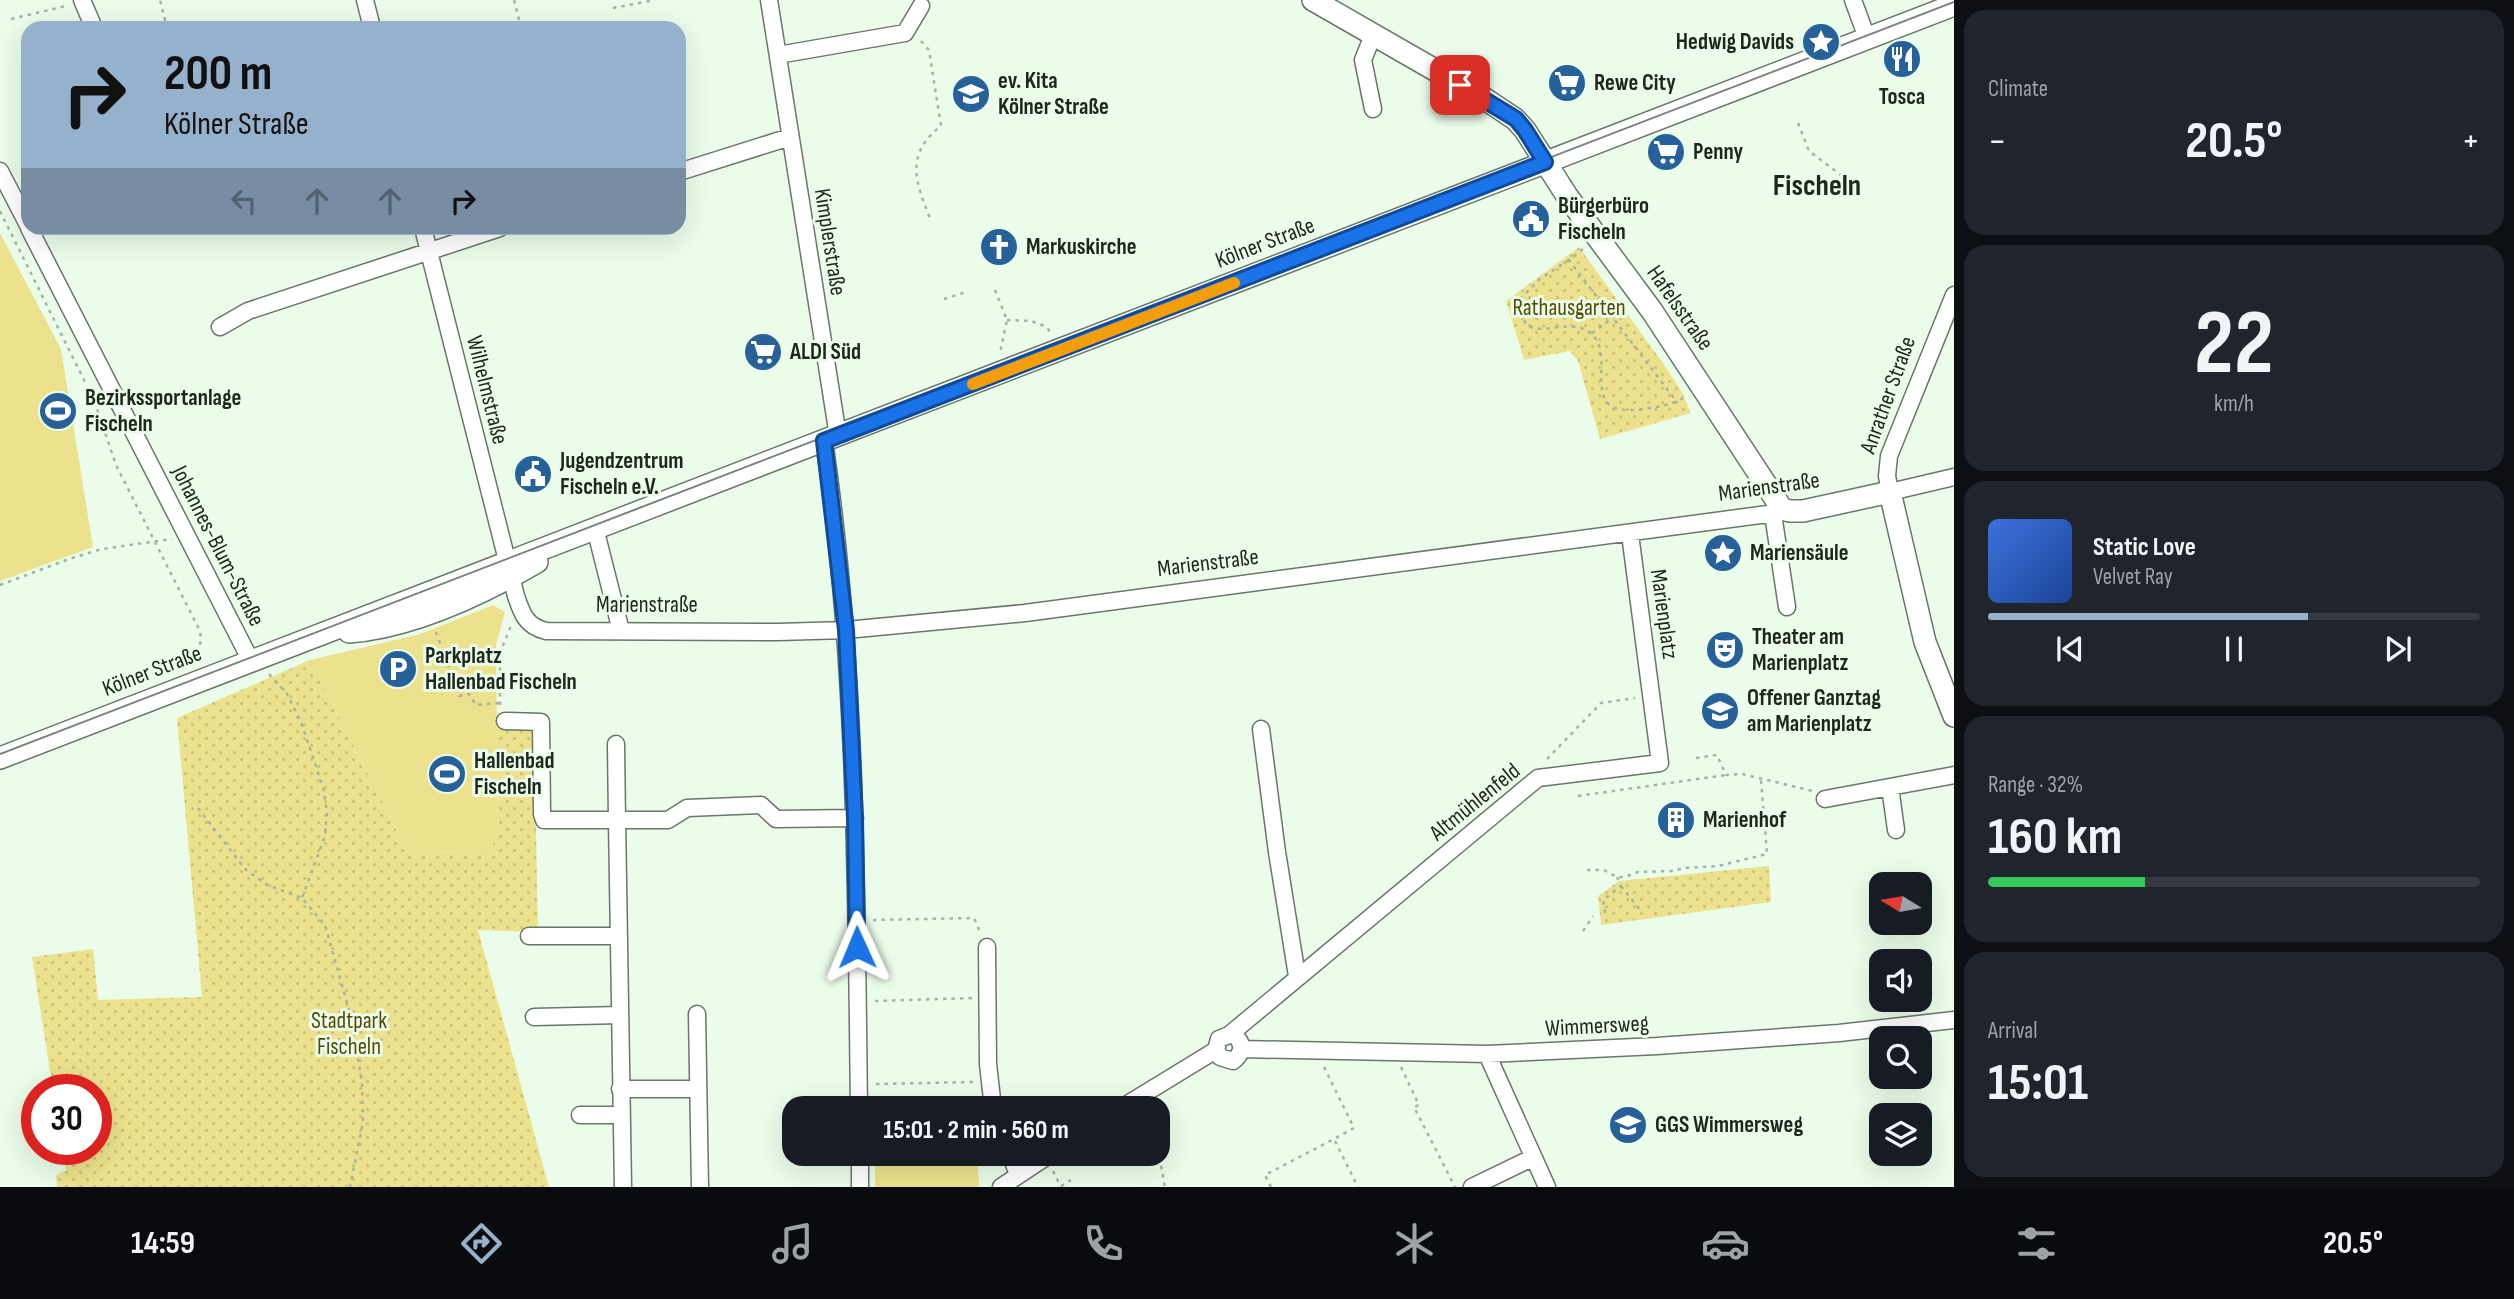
<!DOCTYPE html>
<meta charset="utf-8">
<style>
body{margin:0;font-family:"Sofia Sans Condensed",sans-serif;background:#20242c;color:#f1f3f6;height:100vh;display:flex;flex-direction:column;font-size:26px;white-space:nowrap}
*{box-sizing:border-box;margin:0}
p{font-size:23px;color:#9ea1a6}
.icon{flex:none;width:38px;height:38px;fill:none;stroke:currentColor;stroke-width:2;stroke-linecap:round;stroke-linejoin:round}
.map{position:relative;flex:1;overflow:hidden}
.side{display:flex;flex-direction:column;gap:10px;padding:10px;background:#0d0f14;width:560px}
.side>*{flex:none}
.guide{position:absolute;left:21px;top:21px;width:665px;height:214px;border-radius:21px;box-shadow:0 7px 28px #0002;background:#96b1cc;color:#111;overflow:hidden}
.needle{width:46px;rotate:281deg}
.controls{position:absolute;left:1869px;top:872px;display:grid;gap:14px}
.controls a{display:grid;place-items:center;width:63px;height:63px;border-radius:14px;background:#171b24;box-shadow:0 7px 28px #0002;font-size:35px}
.speed{position:absolute;left:21px;top:1074px;display:flex;gap:14px;font-size:35px;font-weight:700;text-align:center}
.speed>*{display:grid;place-content:center;width:91px;height:91px;border-radius:50%;background:#171b24;box-shadow:0 7px 28px #0002;line-height:1}
.speed .limit{border:10px solid #d22;background:#fff;color:#111}
.pin{position:absolute;display:grid;place-items:center;width:60px;height:60px;color:#fff;margin:-30px;border-radius:14px;box-shadow:0 4px 10px #0006}
.me{position:absolute;width:77px;margin:-38px;rotate:359deg;stroke-linejoin:round;filter:drop-shadow(0 0 5px #0008)}
.turn{display:flex;align-items:center;gap:24px;height:147px;padding:0 28px;font-size:32px}
.turn .icon{width:91px;height:91px;stroke-width:2.5}
.turn b{display:block;font-size:49px;line-height:60px}
.lanes{display:flex;align-items:center;height:66px;padding:0 28px;background:#0003;justify-content:center;gap:35px;direction:ltr}
.lanes .off{opacity:.35}
.big{font-size:52px;font-weight:700;line-height:1.1}
.side .card{flex:1;display:flex;flex-direction:column;justify-content:center;gap:10px;min-width:0;padding:0 24px;border-radius:21px;background:#20242c}
.side .dial{align-items:center;gap:0}
.dial b{font-size:91px;line-height:1}
.song{display:flex;align-items:center;gap:21px}
.cover{width:84px;height:84px;border-radius:10px;background:linear-gradient(135deg,hsl(220 70% 55%),hsl(220 70% 35%))}
.played{height:7px;border-radius:4px;background:linear-gradient(90deg,#96b1cc 65%,#363941 65%)}
.keys{display:flex;justify-content:space-around;direction:ltr}
.heat{display:flex;justify-content:space-between;align-items:center;font-size:38px;direction:ltr}
.charge{height:10px;border-radius:5px;background:linear-gradient(90deg,#34c759 32%,#363941 0)}
.trip{position:absolute;left:782px;top:1096px;width:388px;height:70px;border-radius:21px;background:#171b24;box-shadow:0 7px 28px #0002;font-weight:700;line-height:70px;text-align:center}
.dock{display:flex;height:112px;justify-content:space-around;align-items:center;background:#090b0e;color:#9ea1a6}
.dock .icon{width:49px;height:49px}
.dock .selected{color:#96b1cc}
.dock b{font-size:32px;color:#f1f3f6}
main{display:flex;flex:1;min-height:0}
.map>svg:first-child{display:block}
.green{fill:#ece28e}
.park{fill:url(#park-dots)}
.lines{fill:none;stroke-linecap:round;stroke-linejoin:round}
.minor-casing{stroke:#687868;stroke-width:19}
.major-casing{stroke:#687868;stroke-width:24}
.path{stroke:#a5b3a4;stroke-width:2.5;stroke-dasharray:3.5 5;stroke-linecap:butt}
.minor{stroke:#fff;stroke-width:16}
.major{stroke:#fff;stroke-width:21}
.tram{stroke:#7a8579;stroke-width:2}
.route-casing{stroke:#114b97;stroke-width:18}
.route{stroke:#1a73e8;stroke-width:12}
.slow{stroke:#f59e0b;stroke-width:12}
.labels{text-anchor:middle;dominant-baseline:central;stroke-width:6;stroke-linejoin:round;paint-order:stroke}
.poi-label{font-size:23px;font-weight:bold;fill:#1f251f;stroke:#ebfdea;text-anchor:start}
.street-label{font-size:23px;fill:#1f251f;stroke:#ebfdea}
.park-label{font-size:23px;fill:#544c04;stroke:#ebfdea}
.district-label{font-size:30px;font-weight:bold;fill:#1f251f;stroke:#ebfdea}
</style>
<main>
<div class="map">
<svg width="1954" height="1187" viewBox="0 0 1954 1187">
<defs>
<pattern id="park-dots" width="8" height="8" patternUnits="userSpaceOnUse" patternTransform="scale(1.75)"><rect width="8" height="8" fill="#ece28e"/><path d="M2 2h.1M6 6h.1" fill="none" stroke="#cac27a" stroke-width="1.8" stroke-linecap="round"/></pattern>
</defs>
<rect width="100%" height="100%" fill="#ebfdea"/>
<path class="green" d="M 0,233 L 61,349 L 93,547 L 0,581 Z
M 493,605 L 505,612 L 496,645 L 498,837 L 487,852 L 408,853 L 310,660 L 420,634 Z
M 875,1166 L 978,1166 L 979,1187 L 875,1187 Z"/>
<path class="park" d="M 1579,247 L 1665,366 L 1682,392 L 1691,413 L 1600,439 L 1578,361 L 1570,351 L 1524,360 L 1506,301 Z
M 310,660 L 408,853 L 487,852 L 498,837 L 497,723 L 534,728 L 538,932 L 478,930 L 549,1187 L 57,1187 L 56,1175 L 66,1170 L 62,1150 L 96,1150 L 96,1090 L 53,1090 L 32,957 L 93,949 L 98,1000 L 202,997 L 177,718 Z
M 1769,866 L 1771,902 L 1601,925 L 1598,896 L 1619,881 Z"/>
<g class="lines">
<defs>
<path id="minor" d="M 82,0 L 94,28
M 365,0 L 372,28
M 769,0 L 838,436
M 1853,0 L 1867,38
M 1373,35 L 1363,60 L 1373,109
M 778,55 L 905,33 L 921,6
M 0,171 L 28,225
M 679,172 L 790,137
M 29,228 L 251,661
M 423,228 L 516,596 C 522,614 526,626 546,631 L 778,632 L 846,630 L 1025,613 L 1790,511
M 1954,295 L 1889,456 L 1887,476 L 1890,492 L 1954,477
M 220,327 L 248,311 L 500,228
M 824,441 C 857,662 856,885 859,1108
M 1773,514 L 1787,607
M 595,528 L 621,631
M 505,721 L 541,722 L 542,814 L 544,820 L 617,820 L 616,744
M 1261,729 L 1277,852 L 1297,976
M 1890,787 L 1896,830
M 1825,799 L 1954,775
M 529,936 L 619,936
M 987,947 L 988,1064 L 993,1108
M 697,1014 L 700,1187
M 534,1017 L 620,1015
M 1241,1049 L 1487,1054 L 1657,1046 L 1839,1033 L 1954,1020
M 1216,1050 L 1220,1057 L 1233,1061 C 1241,1055 1244,1047 1238,1039
M 1487,1054 L 1547,1187
M 620,1089 L 697,1089
M 1121,1108 L 1216,1050 L 1219,1039 L 1229,1035 L 1538,778 L 1660,763 L 1630,534
M 580,1115 L 621,1115
M 860,1153 L 860,1187
M 1010,1153 L 1018,1175
M 623,1187 L 617,820 L 668,820 L 687,808 L 761,805 L 776,819 L 855,818
M 1001,1187 L 1052,1153
M 1472,1187 L 1532,1158"/>
<path id="major" d="M 1313,0 L 1482,97 L 1515,119 L 1525,130 L 1567,196 L 1652,311 L 1782,509 L 1790,511 L 1803,511 L 1890,492 L 1925,642 L 1954,716
M 349,632 C 414,627 482,594 537,562
M 0,758 L 1954,5"/>
</defs>
<use href="#minor" class="minor-casing"/>
<use href="#major" class="major-casing"/>
<path class="path" d="M 514,0 L 521,27 L 516,28
M 613,8 L 655,0
M 11,19 L 66,6
M 153,28 L 166,24 L 160,0
M 921,41 L 929,50 L 941,126 C 905,154 915,181 930,218
M 1798,123 L 1809,151 L 1841,175
M 0,211 L 83,378 L 97,409 L 116,465 L 200,631 L 201,640 L 195,662
M 1583,249 L 1569,260 L 1677,402
M 1569,260 L 1540,279 L 1520,299 C 1519,353 1564,313 1589,332 C 1621,355 1572,419 1643,409 C 1658,407 1672,405 1685,397
M 995,290 L 1007,320 L 1000,353
M 944,299 L 966,292
M 1007,320 L 1031,321 L 1047,327 L 1051,334
M 1592,333 L 1626,308
M 0,585 L 69,559 L 102,549 L 172,539
M 436,632 L 459,696 L 469,694 L 476,705 L 499,703
M 269,674 L 287,694 L 301,722 L 323,787 L 327,812 L 325,836 L 302,898
M 500,705 L 500,653 L 511,626
M 1696,758 L 1717,755 L 1726,775 L 1742,774 L 1813,791
M 1547,759 L 1601,703 L 1635,698
M 1578,796 L 1726,775
M 198,808 L 245,869 L 267,885 L 302,898 L 325,925 L 349,1010 L 362,1081 L 363,1122 L 350,1187
M 1587,870 L 1604,870 L 1617,877 L 1625,877 L 1638,872 L 1674,871 L 1683,868 L 1718,866 L 1767,854 L 1761,780
M 1621,886 L 1641,911
M 1605,913 L 1603,900 L 1621,886 L 1617,877
M 873,920 L 974,918 L 980,932
M 1583,931 L 1593,916
M 875,1001 L 973,998
M 1324,1067 L 1354,1128 L 1334,1139
M 1401,1067 L 1419,1105 L 1414,1107 L 1455,1187
M 876,1084 L 974,1082
M 1158,1149 L 1165,1187
M 877,1163 L 991,1164 L 996,1162
M 1053,1171 L 1061,1187
M 1061,1186 L 1071,1180
M 1271,1187 L 1265,1175 L 1334,1139 L 1358,1187"/>
<use href="#minor" class="minor"/>
<use href="#major" class="major"/>
<path class="tram" d="M 0,754 L 1954,2"/>
</g>
<g class="lines">
<defs>
<path id="route" d="M 857,947 L 855,818 L 846,630 L 824,441 L 1545,162 L 1525,130 L 1516,119 L 1460,85"/>
</defs>
<use href="#route" class="route-casing"/>
<use href="#route" class="route"/>
<path class="slow" d="M 973,384 L 1234,283"/>
</g>
<defs>
<symbol id="sight-disc" viewBox="-11 -11 22 22"><circle r="9.5" fill="#276199" stroke="#ebfdea"/><path d="M0-6L1.8-2.2L6-1.7L2.9 1.2L3.7 5.4L0 3.3L-3.7 5.4L-2.9 1.2L-6-1.7L-1.8-2.2Z" fill="#fff"/></symbol>
<symbol id="restaurant-disc" viewBox="-11 -11 22 22"><circle r="9.5" fill="#276199" stroke="#ebfdea"/><path d="M-5-6h1v4h1v-4h1v4h1v-4h1v5L-1.5 .5V6h-2V.5L-5-1ZM5-6V6H3V1.5H1.5Q1.5-4 5-6Z" fill="#fff"/></symbol>
<symbol id="supermarket-disc" viewBox="-11 -11 22 22"><circle r="9.5" fill="#276199" stroke="#ebfdea"/><path d="M-6-5.5h2.5l.6 2H6L4.5 2H-2.5L-4.4-4H-6ZM-1.5 3.2a1.3 1.3 0 1 0 .1 0ZM3 3.2a1.3 1.3 0 1 0 .1 0Z" fill="#fff"/></symbol>
<symbol id="school-disc" viewBox="-11 -11 22 22"><circle r="9.5" fill="#276199" stroke="#ebfdea"/><path d="M0-5L7-2L0 1L-7-2ZM-4 1L0 2.5L4 1V4Q0 6-4 4Z" fill="#fff"/></symbol>
<symbol id="civic-disc" viewBox="-11 -11 22 22"><circle r="9.5" fill="#276199" stroke="#ebfdea"/><path d="M-.6-6.5H3V-4.5H.6V-3L4-1V1h2V6H-6V1h2V-1L-.6-3ZM-1.2 2.5V6h2.4V2.5Z" fill="#fff"/></symbol>
<symbol id="church-disc" viewBox="-11 -11 22 22"><circle r="9.5" fill="#276199" stroke="#ebfdea"/><path d="M-1.2-6h2.4v3.5h3.3v2.4h-3.3V6h-2.4V-.1h-3.3v-2.4h3.3Z" fill="#fff"/></symbol>
<symbol id="stadium-disc" viewBox="-11 -11 22 22"><circle r="9.5" fill="#276199" stroke="#ebfdea"/><path d="M0-5a6.5 5 0 1 0 0 10a6.5 5 0 1 0 0-10ZM-3.5-1.8h7v3.6h-7Z" fill="#fff"/></symbol>
<symbol id="theatre-disc" viewBox="-11 -11 22 22"><circle r="9.5" fill="#276199" stroke="#ebfdea"/><path d="M-5-5.5Q0-4 5-5.5V0Q5 5 0 6Q-5 5-5 0ZM-3.3-2.5H-1v1.5H-3.3ZM1-2.5H3.3v1.5H1ZM-2.8 1Q0 5.5 2.8 1Z" fill="#fff"/></symbol>
<symbol id="parking-disc" viewBox="-11 -11 22 22"><circle r="9.5" fill="#276199" stroke="#ebfdea"/><path d="M-3.5-5.5H1a3.5 3.5 0 0 1 0 7H-1V5.5H-3.5ZM-1-3.4V-.6H.8a1.4 1.4 0 0 0 0-2.8Z" fill="#fff"/></symbol>
<symbol id="building-disc" viewBox="-11 -11 22 22"><circle r="9.5" fill="#276199" stroke="#ebfdea"/><path d="M-4-6H4V6H1V3H-1V6H-4ZM-2.5-4.3h1.7v1.8h-1.7ZM.8-4.3h1.7v1.8H.8ZM-2.5-1h1.7V.8h-1.7ZM.8-1h1.7V.8H.8Z" fill="#fff"/></symbol>
</defs>
<g fill-rule="evenodd">
<use href="#sight-disc" x="1799" y="20" width="44" height="44"/>
<use href="#restaurant-disc" x="1880" y="37" width="44" height="44"/>
<use href="#supermarket-disc" x="1545" y="61" width="44" height="44"/>
<use href="#school-disc" x="949" y="72" width="44" height="44"/>
<use href="#supermarket-disc" x="1644" y="130" width="44" height="44"/>
<use href="#civic-disc" x="1509" y="197" width="44" height="44"/>
<use href="#church-disc" x="977" y="225" width="44" height="44"/>
<use href="#supermarket-disc" x="741" y="330" width="44" height="44"/>
<use href="#stadium-disc" x="36" y="389" width="44" height="44"/>
<use href="#civic-disc" x="511" y="452" width="44" height="44"/>
<use href="#sight-disc" x="1701" y="531" width="44" height="44"/>
<use href="#theatre-disc" x="1703" y="628" width="44" height="44"/>
<use href="#parking-disc" x="376" y="647" width="44" height="44"/>
<use href="#school-disc" x="1698" y="689" width="44" height="44"/>
<use href="#stadium-disc" x="425" y="752" width="44" height="44"/>
<use href="#building-disc" x="1654" y="798" width="44" height="44"/>
<use href="#school-disc" x="1606" y="1103" width="44" height="44"/>
</g>
<g class="labels">
<g class="poi-label">
<text x="1794" y="42" text-anchor="end">Hedwig Davids</text>
<text x="998" y="81">ev. Kita<tspan x="998" dy="26">Kölner Straße</tspan></text>
<text x="1594" y="83">Rewe City</text>
<text x="1902" y="97" text-anchor="middle">Tosca</text>
<text x="1693" y="152">Penny</text>
<text x="1558" y="206">Bürgerbüro<tspan x="1558" dy="26">Fischeln</tspan></text>
<text x="1026" y="247">Markuskirche</text>
<text x="790" y="352">ALDI Süd</text>
<text x="85" y="398">Bezirkssportanlage<tspan x="85" dy="26">Fischeln</tspan></text>
<text x="560" y="461">Jugendzentrum<tspan x="560" dy="26">Fischeln e.V.</tspan></text>
<text x="1750" y="553">Mariensäule</text>
<text x="1752" y="637">Theater am<tspan x="1752" dy="26">Marienplatz</tspan></text>
<text x="425" y="656">Parkplatz<tspan x="425" dy="26">Hallenbad Fischeln</tspan></text>
<text x="1747" y="698">Offener Ganztag<tspan x="1747" dy="26">am Marienplatz</tspan></text>
<text x="474" y="761">Hallenbad<tspan x="474" dy="26">Fischeln</tspan></text>
<text x="1703" y="820">Marienhof</text>
<text x="1655" y="1125">GGS Wimmersweg</text>
</g>
<g class="street-label">
<text transform="translate(830 242) rotate(81)">Kimplerstraße</text>
<text transform="translate(1265 243) rotate(-21)">Kölner Straße</text>
<text transform="translate(1680 308) rotate(55)">Hafelsstraße</text>
<text transform="translate(487 390) rotate(76)">Wilhelmstraße</text>
<text transform="translate(1888 395) rotate(-70)">Anrather Straße</text>
<text transform="translate(1769 487) rotate(-8)">Marienstraße</text>
<text transform="translate(218 546) rotate(63)">Johannes-Blum-Straße</text>
<text transform="translate(1208 563) rotate(-7)">Marienstraße</text>
<text x="647" y="605">Marienstraße</text>
<text transform="translate(1664 614) rotate(82)">Marienplatz</text>
<text transform="translate(152 671) rotate(-21)">Kölner Straße</text>
<text transform="translate(1475 802) rotate(-39)">Altmühlenfeld</text>
<text transform="translate(1597 1026) rotate(-3)">Wimmersweg</text>
</g>
<g class="park-label">
<text x="1569" y="308">Rathausgarten</text>
<text x="349" y="1021">Stadtpark<tspan x="349" dy="26">Fischeln</tspan></text>
</g>
<g class="district-label">
<text x="1817" y="186">Fischeln</text>
</g>
</g>
</svg>
<div class="controls">
<a><svg class="needle" viewBox="-14 -14 28 28"><path d="M0-13l5 13h-10z" fill="#e53935"/><path d="M0 13l5-13h-10z" fill="#9ea1a6"/></svg></a>
<a><svg class="icon" aria-label="sound" viewBox="0 0 24 24"><path d="M4 9h4l5-4v14l-5-4H4zM17 9q2 3 0 6"/></svg></a>
<a><svg class="icon" aria-label="search" viewBox="0 0 24 24"><circle cx="10" cy="10" r="6"/><path d="M15 15l6 6"/></svg></a>
<a><svg class="icon" aria-label="layers" viewBox="0 0 24 24"><path d="M12 4l9 5-9 5-9-5zM3 14l9 5 9-5"/></svg></a>
</div>
<div class="speed"><div class="limit">30</div></div>
<div class="pin" style="left:1460px;top:85px;background:#d93025"><svg class="icon" aria-label="arrive" viewBox="0 0 24 24"><path d="M6 21V4h12l-3 4 3 4H6"/></svg></div>
<svg class="me" style="left:857px;top:947px" viewBox="-20 -20 40 40"><path d="M0-17L14 15 0 8-14 15z" fill="#1a73e8" stroke="#fff" stroke-width="4"/></svg>
<div class="trip">15:01 · 2 min · 560 m</div>
<div class="guide">
<div class="turn"><svg class="icon" aria-label="right" viewBox="0 0 24 24"><path d="M7 20v-9h11M14 6l5 5-5 5"/></svg><div><b>200 m</b>Kölner Straße</div></div>
<div class="lanes"><svg class="icon off" aria-label="left" viewBox="0 0 24 24"><path d="M17 20v-9H6M10 6l-5 5 5 5"/></svg><svg class="icon off" aria-label="ahead" viewBox="0 0 24 24"><path d="M12 20V5M6 11l6-6 6 6"/></svg><svg class="icon off" aria-label="ahead" viewBox="0 0 24 24"><path d="M12 20V5M6 11l6-6 6 6"/></svg><svg class="icon" aria-label="right" viewBox="0 0 24 24"><path d="M7 20v-9h11M14 6l5 5-5 5"/></svg></div>
</div>
</div>
<section class="side">
<div class="card"><p>Climate</p>
<div class="heat"><a>−</a><b class="big">20.5°</b><a>+</a></div>
</div>
<div class="card dial"><b>22</b><p>km/h</p></div>
<div class="card">
<div class="song"><i class="cover"></i><div><b>Static Love</b><p>Velvet Ray</p></div></div>
<div class="played"></div>
<div class="keys"><svg class="icon" aria-label="previous" viewBox="0 0 24 24"><path d="M18 5L8 12l10 7zM5 5v14"/></svg><svg class="icon" aria-label="pause" viewBox="0 0 24 24"><path d="M8 5v14M16 5v14"/></svg><svg class="icon" aria-label="next" viewBox="0 0 24 24"><path d="M6 5l10 7-10 7zM19 5v14"/></svg></div>
</div>
<div class="card"><p>Range · 32%</p><b class="big">160 km</b><div class="charge"></div></div>
<div class="card"><p>Arrival</p><b class="big">15:01</b></div>
</section>
</main>
<nav class="dock">
<b>14:59</b>
<svg class="icon selected" aria-label="directions" viewBox="0 0 24 24"><path d="M12 3l9 9-9 9-9-9zM9 14v-3h6M13 9l2 2-2 2"/></svg>
<svg class="icon" aria-label="music" viewBox="0 0 24 24"><path d="M9 18V5l10-2v13"/><circle cx="6" cy="18" r="3"/><circle cx="16" cy="16" r="3"/></svg>
<svg class="icon" aria-label="phone" viewBox="0 0 24 24"><path d="M5 4h4l2 5-3 2q2 4 5 5l2-3 5 2v4C11 20 4 13 5 4z"/></svg>
<svg class="icon" aria-label="climate" viewBox="0 0 24 24"><path d="M12 3v18M4 7l16 10M4 17L20 7"/></svg>
<svg class="icon" aria-label="car" viewBox="0 0 24 24"><path d="M5 17H2v-5l4-1 3-4h7l3 4 3 1v5h-3M9 17h6M6 11h13"/><circle cx="7" cy="17" r="2"/><circle cx="17" cy="17" r="2"/></svg>
<svg class="icon" aria-label="filters" viewBox="0 0 24 24"><path d="M4 7h16M4 17h16"/><circle cx="9" cy="7" r="2"/><circle cx="15" cy="17" r="2"/></svg>
<b>20.5°</b>
</nav>
